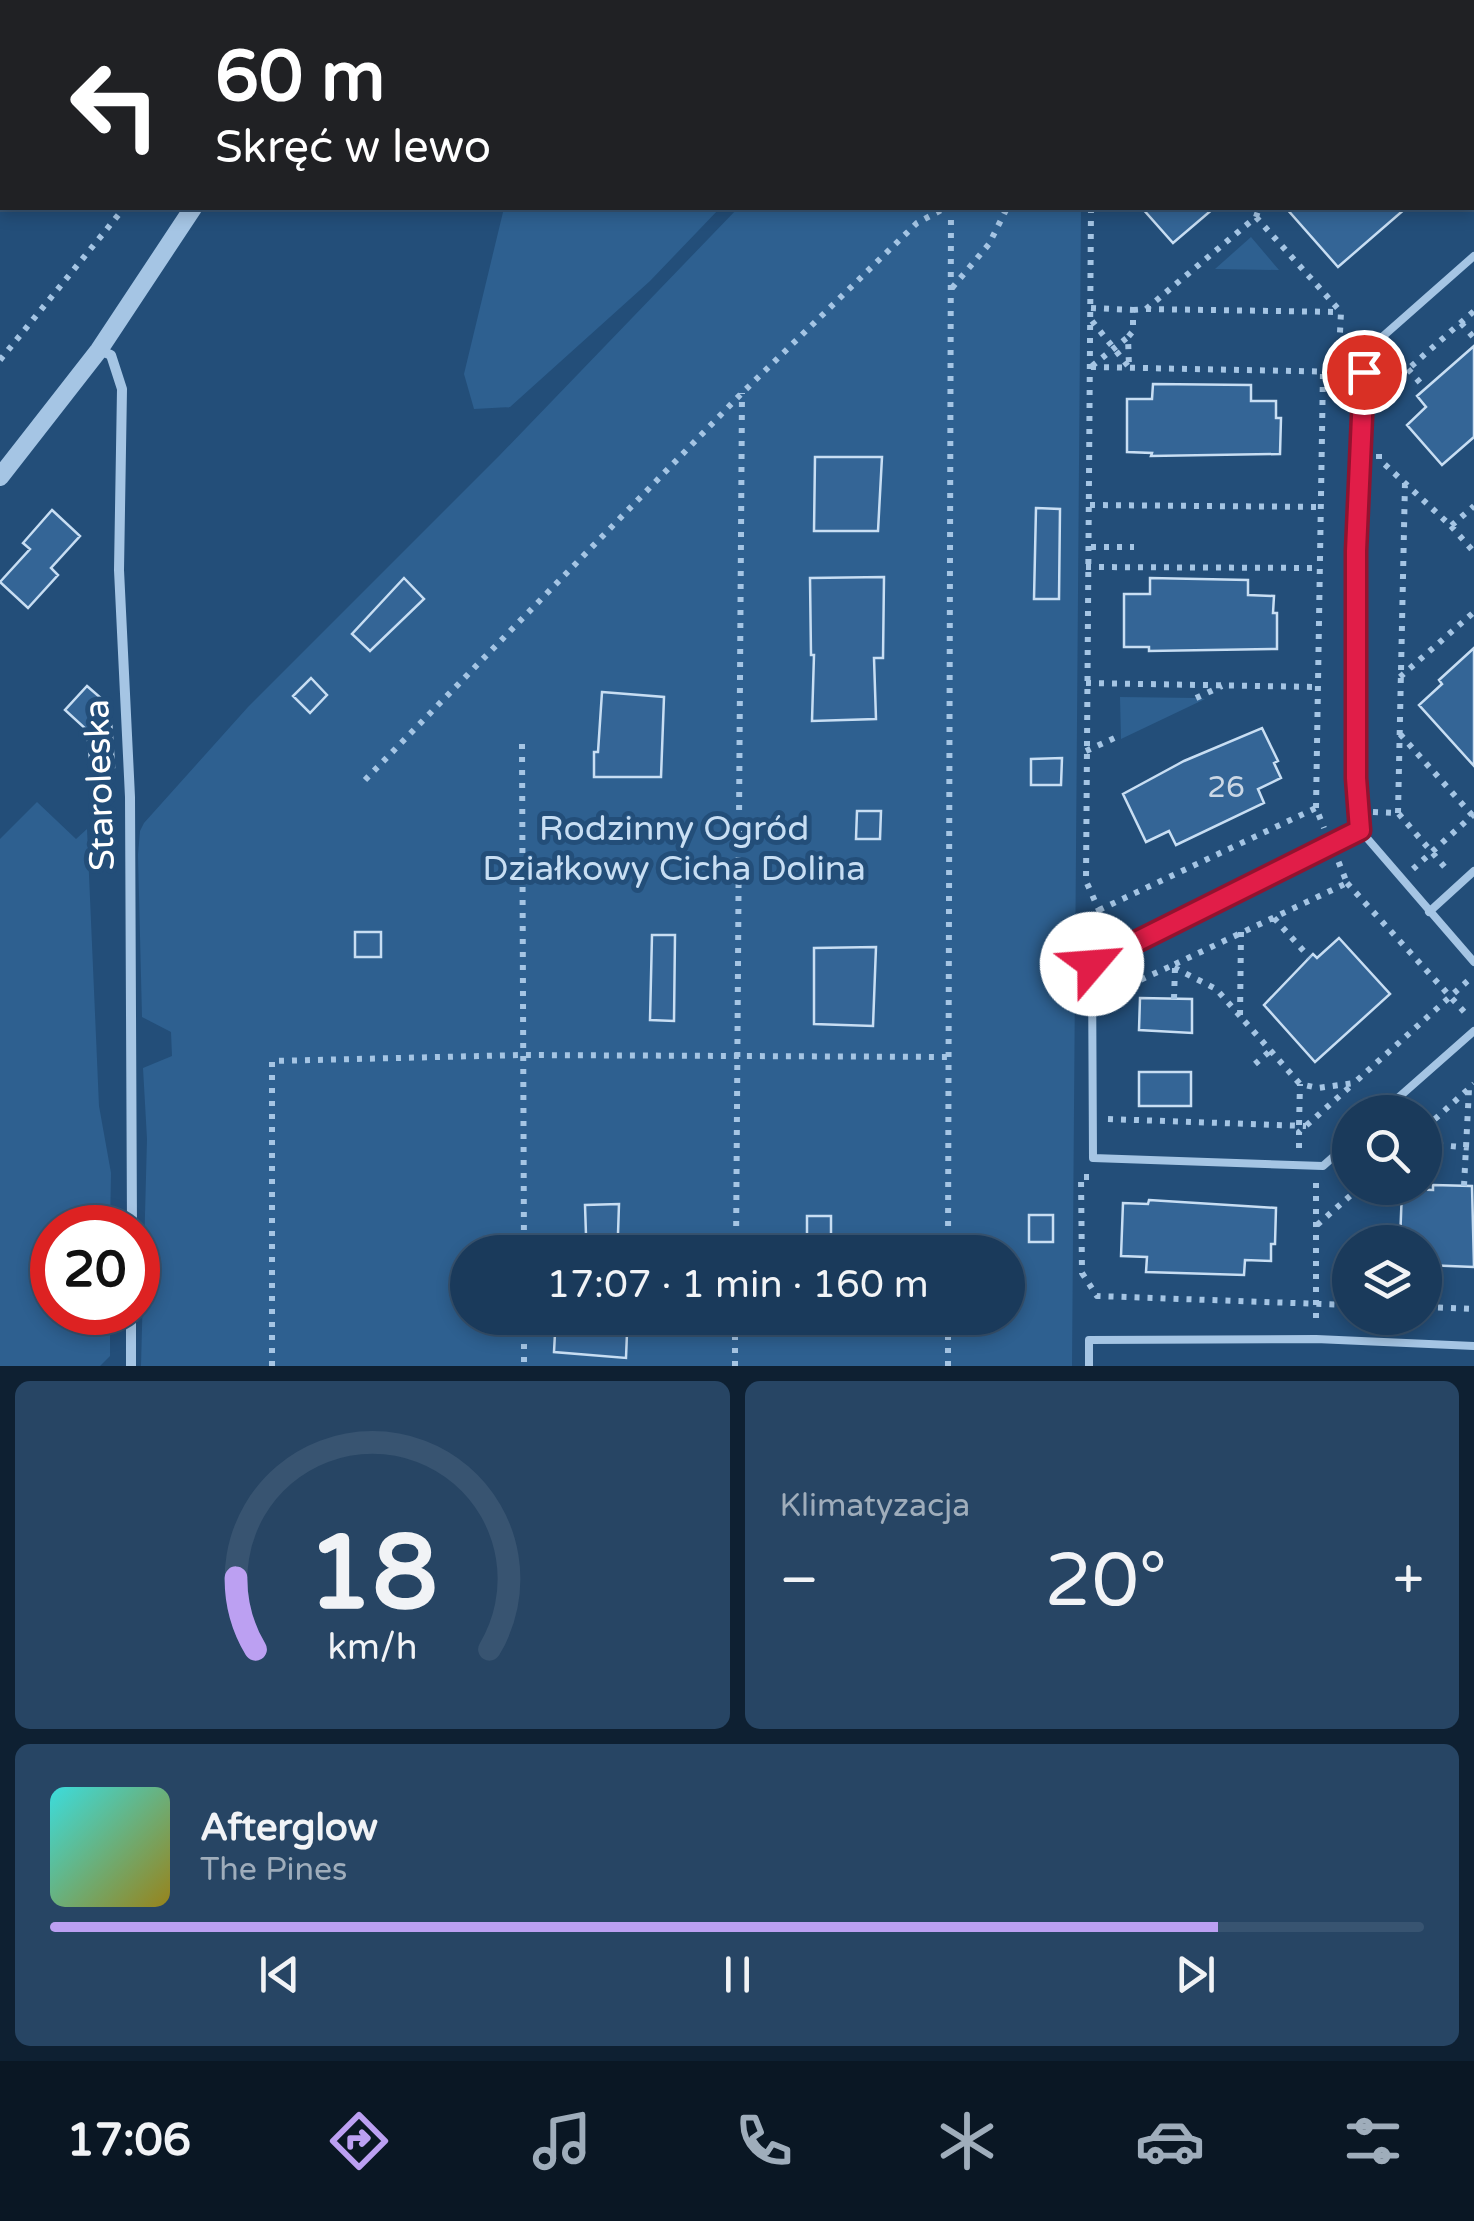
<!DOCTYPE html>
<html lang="pl">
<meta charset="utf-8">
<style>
body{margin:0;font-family:"Varela Round",sans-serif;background:#274564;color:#f1f3f6;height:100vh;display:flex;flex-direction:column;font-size:38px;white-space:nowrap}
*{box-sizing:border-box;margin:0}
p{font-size:32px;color:#9fadbb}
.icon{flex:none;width:55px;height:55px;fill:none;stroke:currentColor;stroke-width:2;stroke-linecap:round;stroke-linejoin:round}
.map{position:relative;height:1366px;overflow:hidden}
.details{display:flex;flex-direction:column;gap:15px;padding:15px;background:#0e2032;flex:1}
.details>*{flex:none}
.top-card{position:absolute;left:0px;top:0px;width:1475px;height:210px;box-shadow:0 5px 15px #0003,0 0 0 2px #385471;background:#202124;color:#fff;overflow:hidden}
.fabs{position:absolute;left:1332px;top:1095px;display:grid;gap:20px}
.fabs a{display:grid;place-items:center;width:110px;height:110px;border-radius:50%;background:#1a3a5b;box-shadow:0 5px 15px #0003,0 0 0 2px #385471;font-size:50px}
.speed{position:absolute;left:30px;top:1205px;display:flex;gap:20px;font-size:50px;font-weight:700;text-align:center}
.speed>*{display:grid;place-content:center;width:130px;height:130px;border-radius:50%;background:#1a3a5b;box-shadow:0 5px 15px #0003,0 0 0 2px #385471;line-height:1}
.speed .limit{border:15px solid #d22;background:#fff;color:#111}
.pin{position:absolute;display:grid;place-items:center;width:85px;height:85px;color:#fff;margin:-42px;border:5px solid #fff;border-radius:50%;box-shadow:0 2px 10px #0007}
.me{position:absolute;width:110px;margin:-55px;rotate:63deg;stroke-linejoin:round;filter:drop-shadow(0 0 8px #0008)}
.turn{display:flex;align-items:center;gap:35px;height:210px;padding:0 50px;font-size:45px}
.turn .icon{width:130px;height:130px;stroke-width:2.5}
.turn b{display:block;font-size:70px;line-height:85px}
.big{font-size:75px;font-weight:600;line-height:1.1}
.details .widget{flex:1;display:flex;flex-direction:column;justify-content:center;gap:15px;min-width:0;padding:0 35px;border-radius:15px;background:#274564}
.details .dial{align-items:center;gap:0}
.dial svg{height:260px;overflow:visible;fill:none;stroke:#385471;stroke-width:7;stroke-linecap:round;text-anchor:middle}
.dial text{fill:#f1f3f6;stroke:none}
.song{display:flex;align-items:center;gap:30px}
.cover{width:120px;height:120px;border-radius:15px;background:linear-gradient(135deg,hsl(180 70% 55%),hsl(50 70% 35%))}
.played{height:10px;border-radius:5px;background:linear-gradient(90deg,#bca0f2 85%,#385471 85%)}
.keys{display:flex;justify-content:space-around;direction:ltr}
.heat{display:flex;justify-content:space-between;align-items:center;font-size:55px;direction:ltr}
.details .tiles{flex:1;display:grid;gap:15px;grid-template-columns:1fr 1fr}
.widget:last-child{grid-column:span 2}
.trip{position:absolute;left:450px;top:1235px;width:575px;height:100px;border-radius:50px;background:#1a3a5b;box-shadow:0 5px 15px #0003,0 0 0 2px #385471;font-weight:600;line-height:100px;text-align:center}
.dock{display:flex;height:160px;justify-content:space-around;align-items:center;background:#0a1724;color:#9fadbb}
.dock .icon{width:70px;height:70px}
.dock .current{color:#bca0f2}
.dock b{font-size:45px;color:#f1f3f6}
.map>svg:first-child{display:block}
.green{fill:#2e6090;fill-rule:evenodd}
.building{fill:#346596;stroke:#c8def3;stroke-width:2.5}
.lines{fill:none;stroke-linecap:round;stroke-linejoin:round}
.path{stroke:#a5c5e4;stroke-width:6;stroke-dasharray:5 8;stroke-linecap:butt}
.service{stroke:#a5c5e4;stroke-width:8}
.minor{stroke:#a5c5e4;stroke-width:10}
.tertiary{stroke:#a5c5e4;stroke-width:18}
.route-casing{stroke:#92132f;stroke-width:25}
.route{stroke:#e11d48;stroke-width:18}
.labels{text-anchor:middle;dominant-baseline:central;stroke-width:10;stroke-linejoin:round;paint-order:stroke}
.number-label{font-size:30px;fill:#ccd8e5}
.street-label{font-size:35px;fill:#fff;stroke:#234e79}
.park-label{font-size:35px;fill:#c8def3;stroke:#234e79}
</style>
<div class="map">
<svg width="1474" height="1366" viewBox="0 0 1474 1366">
<rect width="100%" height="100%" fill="#234e79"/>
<path class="green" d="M 504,208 L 720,208 L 650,281 L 510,407 L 474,409 L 464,374 Z
M 738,208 L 1081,208 L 1072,1366 L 141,1366 L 147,1139 L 143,1068 L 172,1056 L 171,1032 L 142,1017 L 138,855 L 140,831 L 144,823 L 248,707 L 499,456 ZM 468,1252 L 1008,1252 L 1008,1318 L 468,1318 Z
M 1251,237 L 1279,270 L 1215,269 Z
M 1120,697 L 1196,698 L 1205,699 L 1121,739 Z
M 37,802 L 76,839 L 87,829 L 99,1106 L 111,1173 L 110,1227 L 52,1228 L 52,1312 L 110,1313 L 110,1356 L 100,1366 L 0,1366 L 0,839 Z"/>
<path class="building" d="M 1142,208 L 1214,208 L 1173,243 Z
M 1286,208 L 1406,208 L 1338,267 Z
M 1474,346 L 1474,437 L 1442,465 L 1407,425 L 1426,407 L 1417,396 Z
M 1153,384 L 1251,385 L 1251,401 L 1276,401 L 1276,418 L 1281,418 L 1280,454 L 1151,456 L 1152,453 L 1127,452 L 1127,399 L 1152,399 Z
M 815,457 L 882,457 L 878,531 L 814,531 Z
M 1036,508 L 1060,509 L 1059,599 L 1034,599 Z
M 52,510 L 80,536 L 51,568 L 58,575 L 28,608 L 0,582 L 30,549 L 23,543 Z
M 884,577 L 883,658 L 874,658 L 876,719 L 812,721 L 814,655 L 811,655 L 810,578 Z
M 404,578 L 424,599 L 370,651 L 352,634 Z
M 1150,578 L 1248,580 L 1248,595 L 1274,596 L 1273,613 L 1277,613 L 1277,649 L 1149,651 L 1149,647 L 1124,647 L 1124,594 L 1150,594 Z
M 1474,648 L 1474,766 L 1419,705 L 1442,684 L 1439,680 Z
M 311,678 L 327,695 L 310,713 L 293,696 Z
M 87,686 L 110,706 L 114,767 L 91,769 L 87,730 L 65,710 Z
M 602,692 L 664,697 L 661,777 L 594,777 L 594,752 L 598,752 Z
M 1262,728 L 1278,761 L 1274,763 L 1281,778 L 1258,789 L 1264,803 L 1176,845 L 1169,831 L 1146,842 L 1123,794 L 1184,761 Z
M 1062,758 L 1061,785 L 1031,785 L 1031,759 Z
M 857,811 L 881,811 L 880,839 L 856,839 Z
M 355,932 L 381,932 L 381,957 L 355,957 Z
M 652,935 L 675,935 L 674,1021 L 650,1020 Z
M 1339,938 L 1390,994 L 1315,1062 L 1264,1005 L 1313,954 L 1317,958 Z
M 876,947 L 873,1026 L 814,1024 L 814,948 Z
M 1140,998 L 1192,999 L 1192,1033 L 1139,1030 Z
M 1139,1072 L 1191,1072 L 1191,1106 L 1139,1106 Z
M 1433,1185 L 1472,1186 L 1474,1267 L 1425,1265 L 1425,1242 L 1400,1242 L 1402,1189 L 1433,1190 Z
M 1149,1200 L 1276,1208 L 1275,1244 L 1271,1244 L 1271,1261 L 1245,1260 L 1244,1275 L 1146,1272 L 1147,1257 L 1121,1256 L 1123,1203 L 1148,1204 Z
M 619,1204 L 618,1234 L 586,1235 L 585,1205 Z
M 1029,1215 L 1053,1215 L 1053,1242 L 1029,1242 Z
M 807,1216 L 831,1216 L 831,1240 L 807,1240 Z
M 595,1329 L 627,1333 L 626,1358 L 554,1352 L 555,1333 L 595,1333 Z"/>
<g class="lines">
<path class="path" d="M 1298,0 L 1300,2
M 1415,0 L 1417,2
M 1440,0 L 1443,2
M 279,2 L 281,0
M 1098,2 L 1098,0
M 1238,2 L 1241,0
M 1448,2 L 1451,0
M 1472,201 L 1474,203
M 1091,208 L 1086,881 L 1110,935
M 1256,217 L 1341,312 L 1339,353
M 952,288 L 989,244 L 1007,208
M 1091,308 L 1133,310 L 1133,331 L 1128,337 L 1129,367
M 1146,309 L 1341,312
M 1133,310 L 1146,309 L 1256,217 L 1259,208
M 1092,321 L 1128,366
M 1461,323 L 1474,338
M 0,360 L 124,208
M 1092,366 L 1128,337
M 1091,367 L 1345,372
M 1408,369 L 1423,386
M 1382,392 L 1474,311
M 1379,454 L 1379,459 L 1451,526 L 1474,506
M 1090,505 L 1321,507
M 1451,526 L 1474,552
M 1091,547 L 1134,547
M 1086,567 L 1320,568
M 1400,677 L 1474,612
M 1086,683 L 1318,687
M 1196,698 L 1222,686
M 1400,734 L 1472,815
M 522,744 L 524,1252
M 1086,751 L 1121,735
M 365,780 L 742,393 L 917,223 L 945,208
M 1316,808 L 1323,371
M 1373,812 L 1398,813 L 1449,872
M 1398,813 L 1405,482
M 1413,869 L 1474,814
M 1347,883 L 1467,1015
M 1099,910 L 1316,808 L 1324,828
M 1274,918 L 1310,958
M 1241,932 L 1240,1016 L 1300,1084 L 1318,1088 L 1354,1083 L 1472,977
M 1129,985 L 1171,966
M 1174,999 L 1175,968
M 1240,1016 L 1216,989 L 1171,966 L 1347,883 L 1337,858
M 1255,1064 L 1270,1051
M 1108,1119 L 1306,1126
M 1299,1125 L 1300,1084
M 1425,1128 L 1474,1084
M 1425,1144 L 1474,1148
M 1299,1148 L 1299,1132 L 1353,1084
M 1089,1177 L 1081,1177 L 1082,1273 L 1097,1296 L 1350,1305
M 1316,1183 L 1316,1325
M 1464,1186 L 1469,1089
M 1317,1225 L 1359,1188
M 736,1252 L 742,393
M 948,1252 L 951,208
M 1425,1307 L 1474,1309
M 524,1318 L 524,1366
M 272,1366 L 272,1061 L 523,1055 L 949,1057
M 735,1366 L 735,1318
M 948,1366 L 948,1318"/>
<path class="service" d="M 1350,0 L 1352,2
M 1383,2 L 1386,0
M 1472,140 L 1474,141
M 1474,256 L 1364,353 L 1356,551 L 1356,778 L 1360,830 L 1474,962
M 1429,912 L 1474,871
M 1382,1112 L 1474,1031
M 1350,1142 L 1323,1166 L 1093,1158 L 1092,964 L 1360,830
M 1089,1366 L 1089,1340 L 1316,1339 L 1474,1346"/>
<path class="minor" d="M 99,350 L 111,355 L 122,389 L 119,570 L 130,797 L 132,1228
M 131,1366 L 131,1312"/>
<path class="tertiary" d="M 321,2 L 322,0
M 0,477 L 99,350 L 193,208"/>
</g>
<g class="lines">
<defs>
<path id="route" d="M 1092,964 L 1360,830 L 1356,778 L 1356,551 L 1364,372"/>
</defs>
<use href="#route" class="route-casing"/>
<use href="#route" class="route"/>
</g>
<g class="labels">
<g class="number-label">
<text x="1226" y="787">26</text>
</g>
<g class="street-label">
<text transform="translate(100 785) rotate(-92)">Staroleska</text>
</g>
<g class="park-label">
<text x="674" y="829">Rodzinny Ogród<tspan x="674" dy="40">Działkowy Cicha Dolina</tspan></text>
</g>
</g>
</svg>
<div class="fabs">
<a><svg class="icon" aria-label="search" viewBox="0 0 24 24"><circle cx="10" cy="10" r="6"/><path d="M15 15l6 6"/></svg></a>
<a><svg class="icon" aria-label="layers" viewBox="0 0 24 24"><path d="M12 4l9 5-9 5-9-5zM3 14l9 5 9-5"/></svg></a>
</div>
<div class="speed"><div class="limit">20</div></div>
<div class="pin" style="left:1364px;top:372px;background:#d93025"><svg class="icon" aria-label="arrive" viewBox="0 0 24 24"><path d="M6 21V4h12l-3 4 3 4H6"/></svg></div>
<svg class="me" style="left:1092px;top:964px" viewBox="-20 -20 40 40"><circle r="19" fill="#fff"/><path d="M0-13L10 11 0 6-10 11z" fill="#e11d48"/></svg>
<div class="trip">17:07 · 1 min · 160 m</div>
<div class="top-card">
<div class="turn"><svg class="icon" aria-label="left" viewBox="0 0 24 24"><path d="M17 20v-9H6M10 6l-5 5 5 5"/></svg><div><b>60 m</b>Skręć w lewo</div></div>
</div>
</div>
<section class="details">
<div class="tiles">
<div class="widget dial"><svg viewBox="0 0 100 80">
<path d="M14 69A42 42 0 1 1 86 69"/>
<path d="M14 69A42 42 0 0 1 8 47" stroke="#bca0f2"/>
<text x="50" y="56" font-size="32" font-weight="700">18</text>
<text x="50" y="72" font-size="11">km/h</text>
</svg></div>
<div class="widget"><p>Klimatyzacja</p>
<div class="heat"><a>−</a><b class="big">20°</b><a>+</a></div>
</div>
<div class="widget">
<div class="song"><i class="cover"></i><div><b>Afterglow</b><p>The Pines</p></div></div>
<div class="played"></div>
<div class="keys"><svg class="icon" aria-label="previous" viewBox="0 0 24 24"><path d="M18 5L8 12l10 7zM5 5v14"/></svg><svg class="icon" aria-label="pause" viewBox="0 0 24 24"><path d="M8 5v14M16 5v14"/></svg><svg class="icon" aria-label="next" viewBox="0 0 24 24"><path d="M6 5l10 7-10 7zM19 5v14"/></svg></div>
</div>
</div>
</section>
<nav class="dock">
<b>17:06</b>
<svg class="icon current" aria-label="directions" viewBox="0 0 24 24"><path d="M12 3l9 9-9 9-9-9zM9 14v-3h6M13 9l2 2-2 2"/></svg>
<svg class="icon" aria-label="music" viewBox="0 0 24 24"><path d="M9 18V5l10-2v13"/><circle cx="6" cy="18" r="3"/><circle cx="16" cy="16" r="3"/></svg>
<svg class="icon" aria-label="phone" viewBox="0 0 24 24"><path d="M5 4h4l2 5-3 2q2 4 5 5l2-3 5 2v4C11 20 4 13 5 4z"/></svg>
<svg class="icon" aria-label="climate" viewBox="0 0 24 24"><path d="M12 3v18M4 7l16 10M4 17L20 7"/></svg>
<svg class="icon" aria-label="car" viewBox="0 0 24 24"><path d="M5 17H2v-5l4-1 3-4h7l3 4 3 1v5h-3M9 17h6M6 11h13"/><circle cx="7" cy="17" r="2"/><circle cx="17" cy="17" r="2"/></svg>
<svg class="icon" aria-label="filters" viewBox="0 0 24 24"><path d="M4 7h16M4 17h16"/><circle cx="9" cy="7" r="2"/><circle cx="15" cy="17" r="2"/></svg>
</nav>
